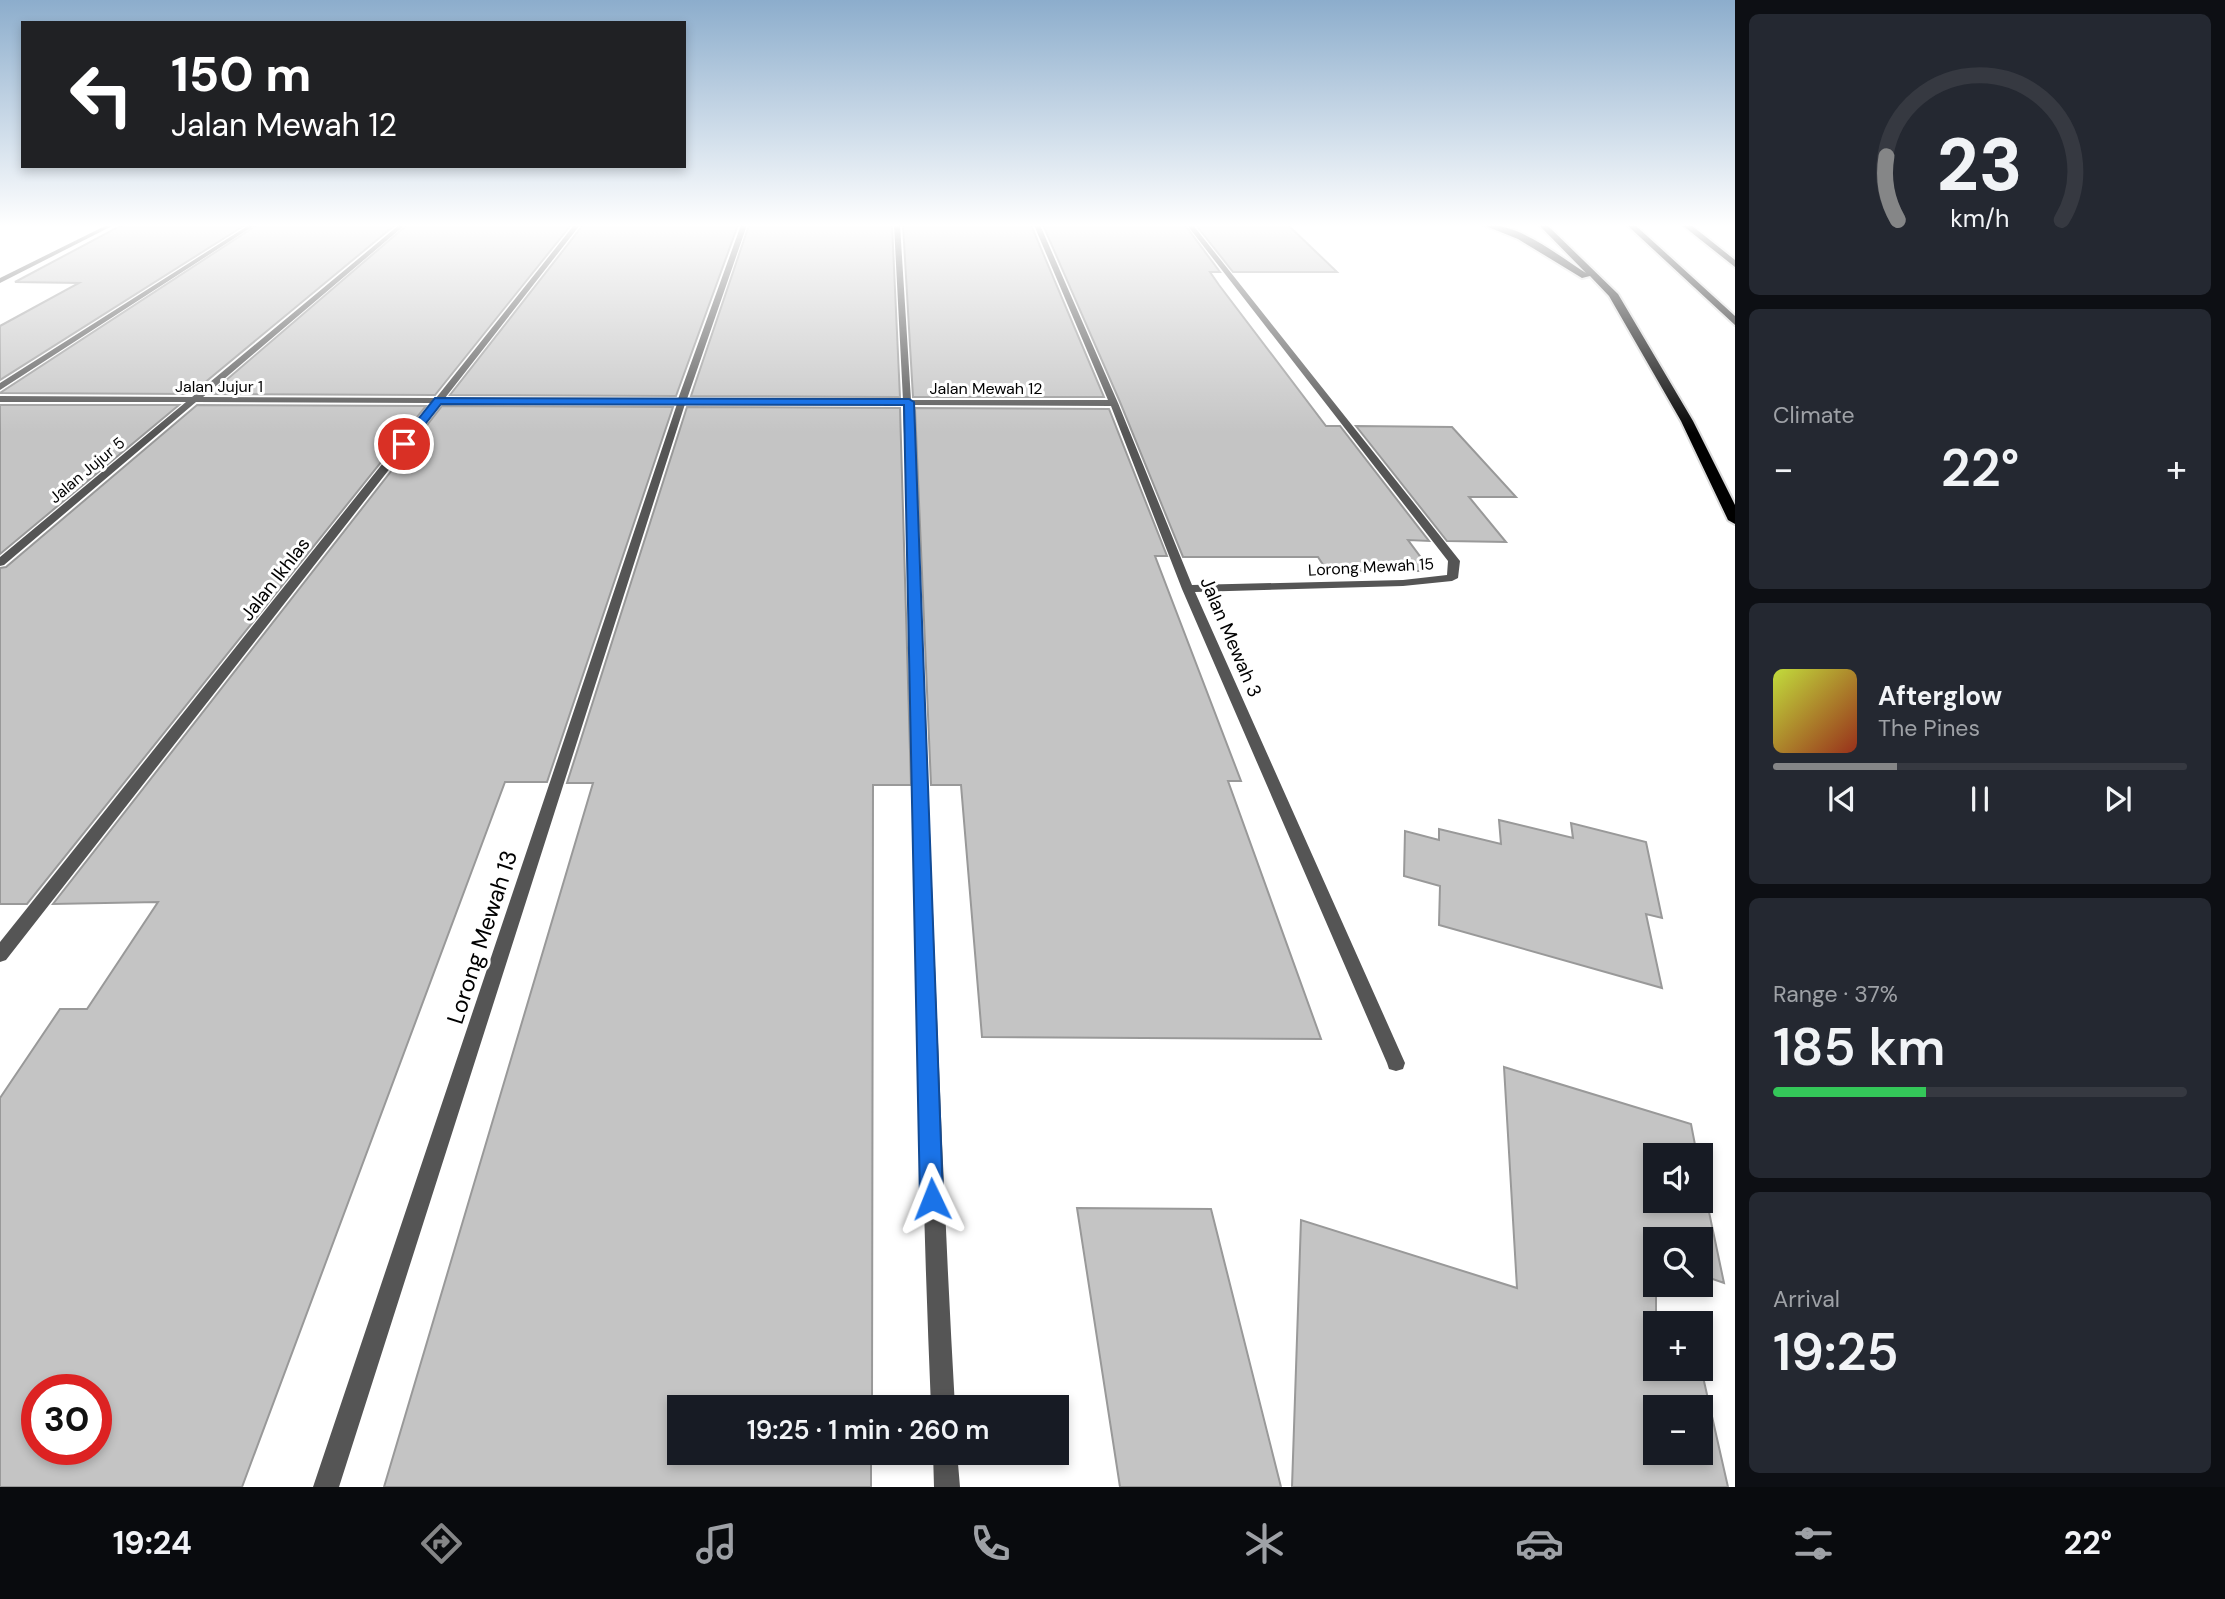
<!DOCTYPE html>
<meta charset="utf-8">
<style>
body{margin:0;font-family:"DM Sans",sans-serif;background:#242831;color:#f1f3f6;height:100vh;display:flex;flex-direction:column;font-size:26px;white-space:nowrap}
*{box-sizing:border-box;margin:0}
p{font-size:23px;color:#9ea1a6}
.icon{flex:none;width:38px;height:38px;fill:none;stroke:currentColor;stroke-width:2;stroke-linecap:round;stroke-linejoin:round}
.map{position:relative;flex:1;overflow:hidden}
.sheet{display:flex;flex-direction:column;gap:14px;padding:14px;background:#0d0f14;width:490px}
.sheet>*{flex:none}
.guide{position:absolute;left:21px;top:21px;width:665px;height:147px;border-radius:0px;box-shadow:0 4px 10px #0003;background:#202124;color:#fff;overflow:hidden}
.fabs{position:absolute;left:1643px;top:1143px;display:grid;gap:14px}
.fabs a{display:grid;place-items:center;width:70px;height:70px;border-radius:0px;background:#171b24;box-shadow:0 4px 10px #0003;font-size:35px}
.speed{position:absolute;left:21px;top:1374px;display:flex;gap:14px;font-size:35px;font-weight:700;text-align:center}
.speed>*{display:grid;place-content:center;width:91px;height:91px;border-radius:50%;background:#171b24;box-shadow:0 4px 10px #0003;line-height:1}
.speed .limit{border:10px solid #d22;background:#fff;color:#111}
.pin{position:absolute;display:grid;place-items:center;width:60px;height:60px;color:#fff;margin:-30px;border:4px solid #fff;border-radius:50%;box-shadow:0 2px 7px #0007}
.me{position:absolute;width:77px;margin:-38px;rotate:358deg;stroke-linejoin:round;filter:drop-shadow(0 0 5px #0008)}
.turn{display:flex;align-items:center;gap:24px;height:147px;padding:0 35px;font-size:32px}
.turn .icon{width:91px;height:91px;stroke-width:2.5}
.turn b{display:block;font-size:49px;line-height:60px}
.big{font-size:52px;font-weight:600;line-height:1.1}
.sheet .card{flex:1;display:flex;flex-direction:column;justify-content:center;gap:10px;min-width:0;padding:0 24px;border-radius:10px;background:#242831}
.sheet .dial{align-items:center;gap:0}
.dial svg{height:182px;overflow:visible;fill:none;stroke:#363941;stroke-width:7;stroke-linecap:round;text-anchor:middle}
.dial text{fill:#f1f3f6;stroke:none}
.song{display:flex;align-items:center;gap:21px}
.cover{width:84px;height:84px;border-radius:10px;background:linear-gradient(135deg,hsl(70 70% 55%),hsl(10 70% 35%))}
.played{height:7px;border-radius:4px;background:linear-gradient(90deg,#858687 30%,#363941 30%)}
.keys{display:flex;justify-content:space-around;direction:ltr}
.heat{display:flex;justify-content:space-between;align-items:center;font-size:38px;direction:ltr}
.charge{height:10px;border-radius:5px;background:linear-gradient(90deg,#34c759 37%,#363941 0)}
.trip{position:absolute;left:667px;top:1395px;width:402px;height:70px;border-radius:0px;background:#171b24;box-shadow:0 4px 10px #0003;font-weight:600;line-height:70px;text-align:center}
.tab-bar{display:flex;height:112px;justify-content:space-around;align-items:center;background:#090b0e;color:#9ea1a6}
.tab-bar .icon{width:49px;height:49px}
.tab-bar .on{color:#858687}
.tab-bar b{font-size:32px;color:#f1f3f6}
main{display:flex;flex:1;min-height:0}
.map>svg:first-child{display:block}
.building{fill:#c4c4c4;stroke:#999;stroke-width:2;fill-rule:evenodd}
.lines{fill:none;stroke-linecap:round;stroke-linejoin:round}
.trunk-casing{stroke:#dbdbdb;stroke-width:4}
.minor{fill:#555;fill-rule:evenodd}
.trunk{fill:#000;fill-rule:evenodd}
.route{fill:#1a73e8;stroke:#114b97;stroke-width:2}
.labels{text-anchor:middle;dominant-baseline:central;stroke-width:6;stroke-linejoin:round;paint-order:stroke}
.far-street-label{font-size:16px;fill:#000;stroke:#fff}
.street-label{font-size:19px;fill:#000;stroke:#fff}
.near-street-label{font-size:23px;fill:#000;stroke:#fff}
</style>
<main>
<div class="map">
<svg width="1735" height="1487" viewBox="0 0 1735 1487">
<rect width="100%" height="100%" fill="#fff"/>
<path class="building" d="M 122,225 L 245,225 L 0,380 L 0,326 L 79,283 L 15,282 Z
M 257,225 L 395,225 L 191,394 L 0,393 Z
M 407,225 L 571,225 L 435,395 L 210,394 Z
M 583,225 L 738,225 L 676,396 L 450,395 Z
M 749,225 L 892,225 L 900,397 L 691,396 Z
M 903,225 L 1031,225 L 1104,397 L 913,397 Z
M 1043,225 L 1185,225 L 1220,272 L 1210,272 L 1219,285 L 1326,426 L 1340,426 L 1429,541 L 1408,540 L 1431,571 L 1327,571 L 1318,557 L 1183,557 L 1120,402 Z
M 1196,225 L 1288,225 L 1337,272 L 1233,272 Z
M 0,405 L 179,405 L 0,554 Z
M 197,405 L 426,406 L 27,904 L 0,904 L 0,568 L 6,567 Z
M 442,406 L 673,407 L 547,782 L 505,782 L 242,1487 L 0,1487 L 0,1098 L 60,1009 L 87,1009 L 158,902 L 53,904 ZM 37,1390 L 96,1390 L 96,1449 L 37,1449 Z
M 687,407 L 900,408 L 911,785 L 873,785 L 872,1407 L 679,1407 L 679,1452 L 871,1452 L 871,1487 L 384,1487 L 593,783 L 567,783 Z
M 915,408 L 1109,409 L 1167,556 L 1155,556 L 1241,781 L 1228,781 L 1321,1039 L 982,1037 L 961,785 L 931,785 Z
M 1356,426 L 1452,427 L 1516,497 L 1469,497 L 1506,542 L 1447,541 Z
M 1499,820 L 1573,838 L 1571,823 L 1646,842 L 1662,918 L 1646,914 L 1662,988 L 1439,925 L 1440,886 L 1404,876 L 1405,831 L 1439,840 L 1439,829 L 1501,844 Z
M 1504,1067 L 1691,1124 L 1697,1155 L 1656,1155 L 1656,1200 L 1701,1200 L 1701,1174 L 1724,1283 L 1701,1275 L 1701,1239 L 1656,1239 L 1656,1368 L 1701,1368 L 1728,1487 L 1292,1487 L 1301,1220 L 1517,1288 ZM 1656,1407 L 1701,1407 L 1701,1452 L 1656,1452 Z
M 1077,1208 L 1211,1209 L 1281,1487 L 1120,1487 Z"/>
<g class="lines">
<defs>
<path id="trunk" d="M 1483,225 C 1518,222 1557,255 1586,273 L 1539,225 L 1547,225 L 1618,294 L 1693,421 L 1735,505 L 1735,524 L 1728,520 L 1681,421 L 1609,296 L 1590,276 L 1582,278 L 1518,239 Z
M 1627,225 L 1635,225 L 1735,316 L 1735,325 Z
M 1682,225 L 1691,225 L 1735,260 L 1735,267 Z"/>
</defs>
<use href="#trunk" class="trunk-casing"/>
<path class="minor" d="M 107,225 L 114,225 L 0,283 L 0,278 Z
M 249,225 L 255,225 L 0,390 L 0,383 Z
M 399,225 L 405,225 L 203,397 L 436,398 L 574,225 L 580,225 L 445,398 L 678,399 L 741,225 L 747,225 L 687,399 L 903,400 L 894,225 L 900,225 L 911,400 L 1108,400 L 1034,225 L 1040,225 L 1118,403 L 1192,585 L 1403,580 L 1447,575 L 1448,561 L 1187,225 L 1193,225 L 1460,561 L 1458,578 L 1452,581 L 1403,586 L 1195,592 L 1405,1063 L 1403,1069 L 1396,1071 L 1389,1069 L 1387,1063 L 1182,589 L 1111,406 L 912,405 C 929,739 936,1073 955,1407 L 931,1407 C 917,1073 915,739 903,405 L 685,404 L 339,1487 L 313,1487 L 677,404 L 441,403 L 6,960 L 0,962 L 0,942 L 431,403 L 196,402 L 4,565 L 0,566 L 0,557 L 186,402 L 0,402 L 0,396 L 192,397 Z
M 933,1452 L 957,1452 L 960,1487 L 934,1487 Z"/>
<use href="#trunk" class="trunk"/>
</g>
<linearGradient id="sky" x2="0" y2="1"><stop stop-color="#8cadcc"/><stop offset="0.52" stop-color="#fff"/><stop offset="1" stop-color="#fff" stop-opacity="0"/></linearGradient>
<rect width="1735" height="433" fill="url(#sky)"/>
<path class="route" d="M 435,398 L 909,399 L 914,402 L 943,1199 L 940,1208 L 932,1211 L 923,1208 L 920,1199 L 904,405 L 441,404 L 408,446 L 400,446 L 400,442 Z"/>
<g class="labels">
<g class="far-street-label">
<text x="219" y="386">Jalan Jujur 1</text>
<text x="986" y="388">Jalan Mewah 12</text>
<text transform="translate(87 470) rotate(-40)">Jalan Jujur 5</text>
<text transform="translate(1371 567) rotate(-3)">Lorong Mewah 15</text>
</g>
<g class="street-label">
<text transform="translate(275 579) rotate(-52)">Jalan Ikhlas</text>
<text transform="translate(1231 637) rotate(67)">Jalan Mewah 3</text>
</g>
<g class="near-street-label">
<text transform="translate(482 937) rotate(-72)">Lorong Mewah 13</text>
</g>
</g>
</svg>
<div class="fabs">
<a><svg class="icon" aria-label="sound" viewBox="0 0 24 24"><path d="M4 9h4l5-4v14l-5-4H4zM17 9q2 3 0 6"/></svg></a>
<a><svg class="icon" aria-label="search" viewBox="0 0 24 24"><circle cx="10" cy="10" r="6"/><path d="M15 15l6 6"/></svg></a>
<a>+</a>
<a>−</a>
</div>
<div class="speed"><div class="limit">30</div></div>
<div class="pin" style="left:404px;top:444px;background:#d93025"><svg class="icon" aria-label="arrive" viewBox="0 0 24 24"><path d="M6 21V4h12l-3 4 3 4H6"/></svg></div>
<svg class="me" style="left:932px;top:1199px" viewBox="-20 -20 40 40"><path d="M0-17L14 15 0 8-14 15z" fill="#1a73e8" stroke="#fff" stroke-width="4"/></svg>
<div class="trip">19:25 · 1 min · 260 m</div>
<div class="guide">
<div class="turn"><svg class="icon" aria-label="left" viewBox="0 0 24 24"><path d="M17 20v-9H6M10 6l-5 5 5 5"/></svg><div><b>150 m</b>Jalan Mewah 12</div></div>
</div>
</div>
<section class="sheet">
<div class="card dial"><svg viewBox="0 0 100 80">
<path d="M14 69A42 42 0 1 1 86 69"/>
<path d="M14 69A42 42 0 0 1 9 41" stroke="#858687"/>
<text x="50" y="56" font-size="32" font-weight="700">23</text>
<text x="50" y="72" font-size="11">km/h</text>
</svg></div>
<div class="card"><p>Climate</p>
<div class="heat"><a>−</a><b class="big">22°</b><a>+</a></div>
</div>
<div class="card">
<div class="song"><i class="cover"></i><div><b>Afterglow</b><p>The Pines</p></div></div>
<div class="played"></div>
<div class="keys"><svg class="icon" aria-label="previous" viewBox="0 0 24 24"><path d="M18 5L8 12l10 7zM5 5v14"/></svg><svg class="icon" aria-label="pause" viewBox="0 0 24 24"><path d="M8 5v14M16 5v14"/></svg><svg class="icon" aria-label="next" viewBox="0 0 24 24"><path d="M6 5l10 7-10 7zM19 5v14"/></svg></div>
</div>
<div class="card"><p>Range · 37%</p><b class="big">185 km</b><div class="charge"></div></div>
<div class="card"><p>Arrival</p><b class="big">19:25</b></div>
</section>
</main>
<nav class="tab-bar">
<b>19:24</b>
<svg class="icon on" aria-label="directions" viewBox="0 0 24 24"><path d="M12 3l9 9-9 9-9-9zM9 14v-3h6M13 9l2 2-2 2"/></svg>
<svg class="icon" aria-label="music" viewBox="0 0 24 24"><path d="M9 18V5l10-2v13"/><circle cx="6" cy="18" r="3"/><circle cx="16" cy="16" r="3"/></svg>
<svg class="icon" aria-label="phone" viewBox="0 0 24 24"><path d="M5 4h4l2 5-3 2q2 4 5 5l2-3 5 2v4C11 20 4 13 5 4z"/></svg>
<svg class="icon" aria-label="climate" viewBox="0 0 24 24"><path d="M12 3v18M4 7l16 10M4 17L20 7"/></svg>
<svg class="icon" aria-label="car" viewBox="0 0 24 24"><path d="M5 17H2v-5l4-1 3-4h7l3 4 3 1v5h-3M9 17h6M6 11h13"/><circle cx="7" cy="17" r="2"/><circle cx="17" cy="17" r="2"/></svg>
<svg class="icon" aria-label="filters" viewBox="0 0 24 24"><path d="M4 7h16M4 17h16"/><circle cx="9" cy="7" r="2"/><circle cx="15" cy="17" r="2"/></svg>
<b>22°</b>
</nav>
